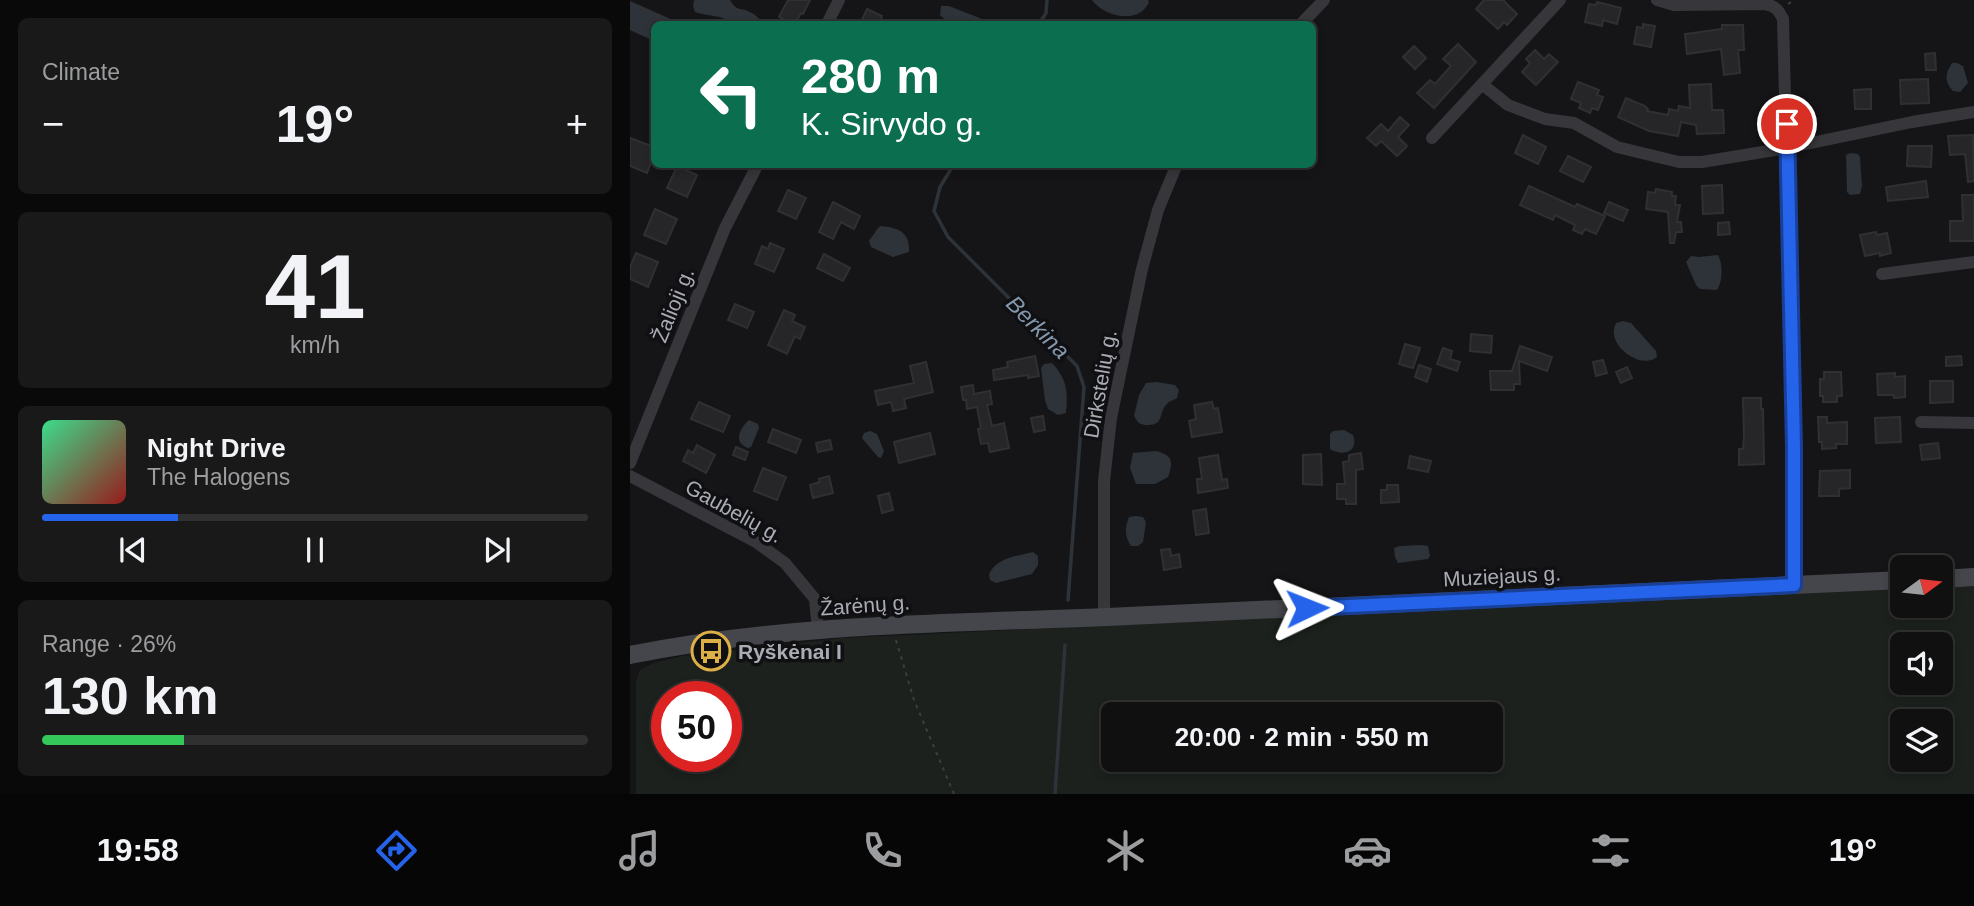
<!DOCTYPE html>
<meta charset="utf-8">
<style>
body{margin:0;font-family:Arial,sans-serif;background:#19191a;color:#f1f3f6;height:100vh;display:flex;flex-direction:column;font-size:26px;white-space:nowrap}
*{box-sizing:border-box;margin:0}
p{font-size:23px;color:#9c9d9f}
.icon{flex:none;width:38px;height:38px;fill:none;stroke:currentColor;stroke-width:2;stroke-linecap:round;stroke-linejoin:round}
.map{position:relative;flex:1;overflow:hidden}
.sheet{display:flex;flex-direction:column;gap:18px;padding:18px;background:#090909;width:630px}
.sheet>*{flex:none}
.top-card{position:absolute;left:21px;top:21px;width:665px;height:147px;border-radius:10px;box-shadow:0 4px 10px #0003,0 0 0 2px #303031;background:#0b6e4f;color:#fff;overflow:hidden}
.needle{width:46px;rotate:75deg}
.tools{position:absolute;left:1260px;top:555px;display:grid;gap:14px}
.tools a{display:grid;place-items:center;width:63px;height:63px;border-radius:10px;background:#101011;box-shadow:0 4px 10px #0003,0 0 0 2px #303031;font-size:35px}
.speed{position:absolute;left:21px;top:681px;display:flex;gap:14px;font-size:35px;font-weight:700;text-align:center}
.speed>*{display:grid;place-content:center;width:91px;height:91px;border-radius:50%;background:#101011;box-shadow:0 4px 10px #0003,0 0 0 2px #303031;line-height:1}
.speed .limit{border:10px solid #d22;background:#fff;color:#111}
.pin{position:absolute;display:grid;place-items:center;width:60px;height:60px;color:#fff;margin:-30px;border:4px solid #fff;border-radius:50%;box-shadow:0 2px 7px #0007}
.me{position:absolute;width:77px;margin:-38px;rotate:88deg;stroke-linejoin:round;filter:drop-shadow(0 0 5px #0008)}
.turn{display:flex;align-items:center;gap:24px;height:147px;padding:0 35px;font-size:32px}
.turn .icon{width:91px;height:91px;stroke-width:2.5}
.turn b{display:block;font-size:49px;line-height:60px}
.big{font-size:52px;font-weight:700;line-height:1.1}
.sheet .widget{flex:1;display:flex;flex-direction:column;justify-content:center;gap:10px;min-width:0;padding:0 24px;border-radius:10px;background:#19191a}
.sheet .dial{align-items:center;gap:0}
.dial b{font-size:91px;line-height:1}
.song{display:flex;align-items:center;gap:21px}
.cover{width:84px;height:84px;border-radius:10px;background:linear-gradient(135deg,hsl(150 70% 55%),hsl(0 70% 35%))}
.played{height:7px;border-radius:4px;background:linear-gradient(90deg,#2563eb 25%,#303031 25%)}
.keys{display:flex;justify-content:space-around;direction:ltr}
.heat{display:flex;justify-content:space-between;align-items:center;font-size:38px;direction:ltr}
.charge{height:10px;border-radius:5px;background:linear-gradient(90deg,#34c759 26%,#303031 0)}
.trip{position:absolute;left:471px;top:702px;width:402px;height:70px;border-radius:10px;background:#101011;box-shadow:0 4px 10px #0003,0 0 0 2px #303031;font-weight:700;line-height:70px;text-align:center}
.tabs{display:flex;height:112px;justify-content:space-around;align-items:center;background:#060607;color:#9c9d9f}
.tabs .icon{width:49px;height:49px}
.tabs .selected{color:#2563eb}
.tabs b{font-size:32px;color:#f1f3f6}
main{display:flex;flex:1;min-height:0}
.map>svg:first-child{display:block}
.green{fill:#1c211d;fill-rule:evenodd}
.water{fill:#2d3339}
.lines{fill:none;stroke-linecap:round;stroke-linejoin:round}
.stream{stroke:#2d3339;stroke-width:3.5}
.building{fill:#262528;stroke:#303033;stroke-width:2}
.path{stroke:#3d3e42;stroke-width:2;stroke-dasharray:3.5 5;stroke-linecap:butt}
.street{stroke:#37373b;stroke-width:12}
.secondary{stroke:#45464b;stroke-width:18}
.route-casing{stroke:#184099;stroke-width:18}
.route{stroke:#2563eb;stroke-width:12}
.labels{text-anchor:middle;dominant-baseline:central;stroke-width:7;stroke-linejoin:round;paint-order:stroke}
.street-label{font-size:21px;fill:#a9acb5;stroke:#101012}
.poi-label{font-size:21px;font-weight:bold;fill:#a9acb5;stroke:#101012;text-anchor:start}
.water-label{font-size:23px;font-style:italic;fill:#8498ad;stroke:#101012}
</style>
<main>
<section class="sheet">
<div class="widget"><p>Climate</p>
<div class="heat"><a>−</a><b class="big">19°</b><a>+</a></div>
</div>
<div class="widget dial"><b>41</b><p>km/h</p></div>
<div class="widget">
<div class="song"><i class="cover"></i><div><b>Night Drive</b><p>The Halogens</p></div></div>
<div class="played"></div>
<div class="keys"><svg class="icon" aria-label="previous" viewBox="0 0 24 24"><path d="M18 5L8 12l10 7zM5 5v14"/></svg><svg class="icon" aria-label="pause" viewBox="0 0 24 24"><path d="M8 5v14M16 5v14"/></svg><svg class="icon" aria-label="next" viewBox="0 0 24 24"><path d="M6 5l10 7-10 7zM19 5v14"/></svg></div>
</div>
<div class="widget"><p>Range · 26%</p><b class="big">130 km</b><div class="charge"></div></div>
</section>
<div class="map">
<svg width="1344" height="794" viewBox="0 0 1344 794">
<rect width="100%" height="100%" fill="#151517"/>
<path class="green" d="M 1344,583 L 1344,794 L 6,794 L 6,681 L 10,670 L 24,663 L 52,656 L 214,638 L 1272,588 L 1272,606 L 1311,606 L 1311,585 ZM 1272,644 L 1311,644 L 1311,682 L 1272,682 ZM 37,696 L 96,696 L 96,756 L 37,756 ZM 483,714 L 861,714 L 861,760 L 483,760 ZM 1272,721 L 1311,721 L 1311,760 L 1272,760 Z"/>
<path class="water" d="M 64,0 L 100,0 C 107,12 110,7 120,12 C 126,15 131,20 134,24 L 101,24 L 101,22 C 91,15 76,16 65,12 L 63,6 Z
M 462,0 L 518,0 L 519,2 C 509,25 474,17 462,0 Z
M 0,1 L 45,21 L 73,24 L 24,24 L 24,41 L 0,30 Z
M 311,6 L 319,6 L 365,24 L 320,24 L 310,15 Z
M 1322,63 L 1327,63 L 1333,66 L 1338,83 L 1330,92 L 1323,91 C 1314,81 1315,74 1322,63 Z
M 1221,153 L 1228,154 L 1230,157 L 1232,186 L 1230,194 L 1220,195 L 1217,192 L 1216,155 Z
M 251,226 C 269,228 280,232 279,252 L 263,257 L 241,247 L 239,241 L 248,228 Z
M 1088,255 C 1093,265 1093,280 1087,290 L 1070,289 L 1066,285 L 1056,262 L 1061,256 L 1069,257 Z
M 993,321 L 1001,323 L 1026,351 L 1027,357 C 1012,369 985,350 984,334 C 983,330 985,326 986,323 Z
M 422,363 C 437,379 438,391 436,413 L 428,415 L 418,409 L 415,400 L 411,368 L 414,364 Z
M 526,382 L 545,385 L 549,390 L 547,398 C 544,400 539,401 537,404 C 528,412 535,425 518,425 C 510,425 508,423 504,416 L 509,395 L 516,383 Z
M 119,420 L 128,424 L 129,428 L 121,447 L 118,448 C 103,443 109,429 119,420 Z
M 714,430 L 723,435 C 729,452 713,457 700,449 L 700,434 L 703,431 Z
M 240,431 L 247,434 L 254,451 L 251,458 L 248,457 L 232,438 L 234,433 Z
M 526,451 C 542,455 544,461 538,477 L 525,484 L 506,484 L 500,468 L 503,453 Z
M 506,516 L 513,517 L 516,522 L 513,542 L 508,546 L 501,546 C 494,535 495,528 499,517 Z
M 792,545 L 798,546 L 800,556 L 798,559 L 768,563 L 765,557 L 764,548 L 770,546 Z
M 403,552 L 408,556 L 408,565 L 402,574 L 366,583 L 360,580 L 359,574 C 367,558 386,556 403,552 Z"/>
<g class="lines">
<path class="stream" d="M 409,24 L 416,13 L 417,0
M 324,164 L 310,187 L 304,211 L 318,237 L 447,366 L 454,387 L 438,600
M 425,794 L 435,645"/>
</g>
<path class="building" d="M 158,0 L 180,0 L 173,14 L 171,13 L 165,24 L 149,17 Z
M 854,0 L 873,0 L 887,14 L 877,25 L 874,22 L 868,29 L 846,9 Z
M 967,2 L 991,8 L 987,24 L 973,20 L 972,26 L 955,22 L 959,4 L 966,5 Z
M 237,9 L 252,16 L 249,24 L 230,24 Z
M 1013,24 L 1025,26 L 1021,47 L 1004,44 L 1007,27 L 1013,28 Z
M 1092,25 L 1113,25 L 1114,50 L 1108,50 L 1110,73 L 1094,75 L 1091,49 L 1057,54 L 1055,34 L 1092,29 Z
M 828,44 L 846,62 L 804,108 L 787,93 L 800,80 L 805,84 L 821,66 L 813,59 Z
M 784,46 L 796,58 L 785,69 L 773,57 Z
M 905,50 L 914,59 L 919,54 L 928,62 L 906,85 L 892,72 L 900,63 L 896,59 Z
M 1305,53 L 1306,70 L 1296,70 L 1295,54 Z
M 1298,79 L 1299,103 L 1271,104 L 1270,80 Z
M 948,82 L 969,90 L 967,95 L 973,97 L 968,110 L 962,108 L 960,113 L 949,108 L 951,103 L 941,99 Z
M 1081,84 L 1082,110 L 1093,110 L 1094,133 L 1067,134 L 1066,125 L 1051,122 L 1048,136 L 1019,131 L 988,117 L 996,98 L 1015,106 L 1018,109 L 1017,111 L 1038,115 L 1039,109 L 1048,111 L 1049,106 L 1060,108 L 1059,85 Z
M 1241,89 L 1241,109 L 1225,109 L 1224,90 Z
M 770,117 L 779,125 L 768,137 L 777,146 L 767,156 L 751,141 L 746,146 L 737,138 L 751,124 L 758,131 Z
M 893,135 L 916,147 L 908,164 L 885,153 Z
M 1343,135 L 1344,181 L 1338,182 L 1335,154 L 1320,155 L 1318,136 Z
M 0,138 L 24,147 L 24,154 L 17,173 L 0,166 Z
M 1278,146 L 1302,146 L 1301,167 L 1277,166 Z
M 938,156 L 961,167 L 953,182 L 930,171 Z
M 47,166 L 67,175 L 57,197 L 37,188 Z
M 1296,181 L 1298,197 L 1258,201 L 1256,187 Z
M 1092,185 L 1093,213 L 1073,214 L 1072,186 Z
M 899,186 L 945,207 L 947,204 L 975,216 L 966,234 L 955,229 L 952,234 L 943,230 L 945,225 L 925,215 L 923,220 L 890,205 Z
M 1026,189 L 1042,192 L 1042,196 L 1046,196 L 1045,205 L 1050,205 L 1047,222 L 1051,222 L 1052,232 L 1046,232 L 1044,243 L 1040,243 L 1038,212 L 1016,209 L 1018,192 L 1025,193 Z
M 158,190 L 176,198 L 166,219 L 148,211 Z
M 1332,195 L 1344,195 L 1344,241 L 1320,241 L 1320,221 L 1333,221 Z
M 203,202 L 230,216 L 224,229 L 211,222 L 203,239 L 189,232 Z
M 979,202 L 998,210 L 993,221 L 974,213 Z
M 25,209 L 47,219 L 36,244 L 14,235 Z
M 1099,222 L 1100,234 L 1088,235 L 1088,223 Z
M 1246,232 L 1247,235 L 1257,233 L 1261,253 L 1250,256 L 1250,253 L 1235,256 L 1230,235 Z
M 140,243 L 154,249 L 144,272 L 125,264 L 132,246 L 138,249 Z
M 6,253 L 28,262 L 18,287 L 0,279 L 0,267 Z
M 194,254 L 220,268 L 213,281 L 187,268 Z
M 105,304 L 124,312 L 117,328 L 98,320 Z
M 154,310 L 165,315 L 162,321 L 175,327 L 170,339 L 165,336 L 157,354 L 138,345 Z
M 841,334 L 862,336 L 861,353 L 840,351 Z
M 775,344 L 790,348 L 783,368 L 769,364 Z
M 890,346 L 922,357 L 917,371 L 889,361 L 890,384 L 884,384 L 884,390 L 861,390 L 860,371 L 882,371 Z
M 813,348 L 822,351 L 820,359 L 830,362 L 827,371 L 807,364 Z
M 405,356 L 409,376 L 398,378 L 398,375 L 364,380 L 363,370 L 378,367 L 377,362 Z
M 1331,356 L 1332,365 L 1316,366 L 1316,357 Z
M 973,360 L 977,373 L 966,376 L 963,362 Z
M 296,362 L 303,392 L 274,399 L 276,408 L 263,411 L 261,402 L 248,405 L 245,391 L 284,383 L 280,366 Z
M 789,365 L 801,369 L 797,382 L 785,377 Z
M 997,367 L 1002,378 L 991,383 L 986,372 Z
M 1194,372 L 1211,372 L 1212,396 L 1207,396 L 1207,402 L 1193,402 L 1193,396 L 1190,396 L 1190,379 L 1194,379 Z
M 1265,373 L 1265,377 L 1275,376 L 1275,397 L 1264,398 L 1264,395 L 1248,395 L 1247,374 Z
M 1300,381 L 1323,381 L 1323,402 L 1300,403 Z
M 343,385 L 344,394 L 360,391 L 362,404 L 357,405 L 362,426 L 374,423 L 379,448 L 360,452 L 358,443 L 351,444 L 348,429 L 351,428 L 347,407 L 337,409 L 336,400 L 333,400 L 331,387 Z
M 1113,398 L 1131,398 L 1131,409 L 1133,409 L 1134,464 L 1109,465 L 1109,449 L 1113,449 L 1114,436 Z
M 69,402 L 100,416 L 93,432 L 61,419 Z
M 582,402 L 584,409 L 588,408 L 592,432 L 562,437 L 559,421 L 566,419 L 564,405 Z
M 413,416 L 415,430 L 404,432 L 401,418 Z
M 1188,417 L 1197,417 L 1197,423 L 1217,422 L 1217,444 L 1206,444 L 1206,448 L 1192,449 L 1192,442 L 1189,442 Z
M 1270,417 L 1271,442 L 1246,443 L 1245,418 Z
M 143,429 L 171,440 L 166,453 L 138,442 Z
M 300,433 L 305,454 L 269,463 L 264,442 Z
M 200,440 L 202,449 L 188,452 L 186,443 Z
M 1308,443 L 1310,458 L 1292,460 L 1290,445 Z
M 67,445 L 85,455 L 76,473 L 53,461 L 58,450 L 63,453 Z
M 106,447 L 118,452 L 115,460 L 103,455 Z
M 731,453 L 733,469 L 726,470 L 726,504 L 716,504 L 716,499 L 707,499 L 707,484 L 715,484 L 713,462 L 719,461 L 719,455 Z
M 691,454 L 692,485 L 673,484 L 673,455 Z
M 588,455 L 592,480 L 597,479 L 598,488 L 568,493 L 567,479 L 572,479 L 569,458 Z
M 780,456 L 801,461 L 798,472 L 778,468 Z
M 133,468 L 156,477 L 147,500 L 124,491 Z
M 1220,470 L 1220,488 L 1209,489 L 1209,496 L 1189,496 L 1190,471 Z
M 199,476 L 203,493 L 183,498 L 180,485 L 190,482 L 189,479 Z
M 757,485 L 768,485 L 769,502 L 751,503 L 751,490 L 757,490 Z
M 259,493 L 263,510 L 252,513 L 248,496 Z
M 576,509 L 579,533 L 566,535 L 563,511 Z
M 540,549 L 541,556 L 549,554 L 551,567 L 534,570 L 531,550 Z"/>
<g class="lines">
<path class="path" d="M 1158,4 L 1164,0
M 266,640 L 284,700 L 324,794"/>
<path class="street" d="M 1027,0 L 1044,5 L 1135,4 C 1145,6 1148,9 1153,19 L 1164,448 L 1164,585
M 197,24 L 209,0
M 671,24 L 694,0
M 852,84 L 878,105 L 915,119 L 944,123 L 987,147 L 1049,162 L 1072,162 L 1157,148 L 1282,122 L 1344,112
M 802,138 L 930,0
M 1252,274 L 1344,262
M 1291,422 L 1344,423
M 0,463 L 95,228 L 128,164
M 0,476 L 126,542 L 155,563 L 185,599 L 188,631
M 474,617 L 474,481 L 481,418 L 512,269 L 528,210 L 547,164"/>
<path class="secondary" d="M 1311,579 L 1344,577
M 0,655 C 164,622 332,624 498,616 C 756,604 1014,592 1272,580"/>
</g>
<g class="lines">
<defs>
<path id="route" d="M 677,608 L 1164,585 L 1164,448 L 1157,124"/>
</defs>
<use href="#route" class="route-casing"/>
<use href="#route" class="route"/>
</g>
<defs>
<symbol id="bus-ring" viewBox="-11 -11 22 22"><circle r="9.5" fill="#101012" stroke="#ddaf47" stroke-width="1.5"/><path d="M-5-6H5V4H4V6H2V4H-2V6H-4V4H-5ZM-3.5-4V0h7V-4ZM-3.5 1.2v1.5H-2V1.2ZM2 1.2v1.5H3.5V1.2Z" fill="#ddaf47"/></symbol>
</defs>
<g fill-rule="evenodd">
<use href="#bus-ring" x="59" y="629" width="44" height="44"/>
</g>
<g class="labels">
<g class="street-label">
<text transform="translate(43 305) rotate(-68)">Žalioji g.</text>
<text transform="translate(470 384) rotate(-80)">Dirkstelių g.</text>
<text transform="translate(104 511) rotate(29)">Gaubelių g.</text>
<text transform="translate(872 576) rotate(-3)">Muziejaus g.</text>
<text transform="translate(235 605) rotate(-4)">Žarėnų g.</text>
</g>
<g class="poi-label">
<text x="108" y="651">Ryškėnai I</text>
</g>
<g class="water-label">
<text transform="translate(408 327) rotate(45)">Berkina</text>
</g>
</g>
</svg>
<div class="tools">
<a><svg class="needle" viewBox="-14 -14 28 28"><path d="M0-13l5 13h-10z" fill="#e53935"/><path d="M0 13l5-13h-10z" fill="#9c9d9f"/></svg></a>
<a><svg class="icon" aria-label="sound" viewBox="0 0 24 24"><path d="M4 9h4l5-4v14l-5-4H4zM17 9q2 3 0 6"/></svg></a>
<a><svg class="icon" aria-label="layers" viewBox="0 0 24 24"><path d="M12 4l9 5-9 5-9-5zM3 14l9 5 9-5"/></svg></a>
</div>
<div class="speed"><div class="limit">50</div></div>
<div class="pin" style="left:1157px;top:124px;background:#d93025"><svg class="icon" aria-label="arrive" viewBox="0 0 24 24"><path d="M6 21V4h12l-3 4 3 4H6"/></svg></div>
<svg class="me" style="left:677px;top:608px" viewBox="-20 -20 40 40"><path d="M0-17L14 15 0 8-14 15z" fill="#2563eb" stroke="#fff" stroke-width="4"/></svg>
<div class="trip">20:00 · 2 min · 550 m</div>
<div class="top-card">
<div class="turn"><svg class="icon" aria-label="left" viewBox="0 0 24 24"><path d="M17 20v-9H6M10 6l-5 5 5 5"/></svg><div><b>280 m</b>K. Sirvydo g.</div></div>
</div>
</div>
</main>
<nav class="tabs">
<b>19:58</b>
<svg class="icon selected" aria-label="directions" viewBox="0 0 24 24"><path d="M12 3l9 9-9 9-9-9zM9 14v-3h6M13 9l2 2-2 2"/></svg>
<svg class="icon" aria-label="music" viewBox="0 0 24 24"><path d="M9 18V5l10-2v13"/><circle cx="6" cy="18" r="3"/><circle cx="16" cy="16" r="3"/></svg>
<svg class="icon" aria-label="phone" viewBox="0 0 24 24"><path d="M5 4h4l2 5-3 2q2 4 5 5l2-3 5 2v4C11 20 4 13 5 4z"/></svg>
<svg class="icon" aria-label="climate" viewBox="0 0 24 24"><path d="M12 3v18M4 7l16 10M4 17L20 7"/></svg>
<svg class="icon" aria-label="car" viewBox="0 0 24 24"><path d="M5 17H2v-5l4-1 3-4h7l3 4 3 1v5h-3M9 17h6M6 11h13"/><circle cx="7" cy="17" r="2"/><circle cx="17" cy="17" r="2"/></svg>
<svg class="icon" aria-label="filters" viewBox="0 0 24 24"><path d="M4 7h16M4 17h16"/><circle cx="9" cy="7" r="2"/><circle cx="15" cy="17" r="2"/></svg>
<b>19°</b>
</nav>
